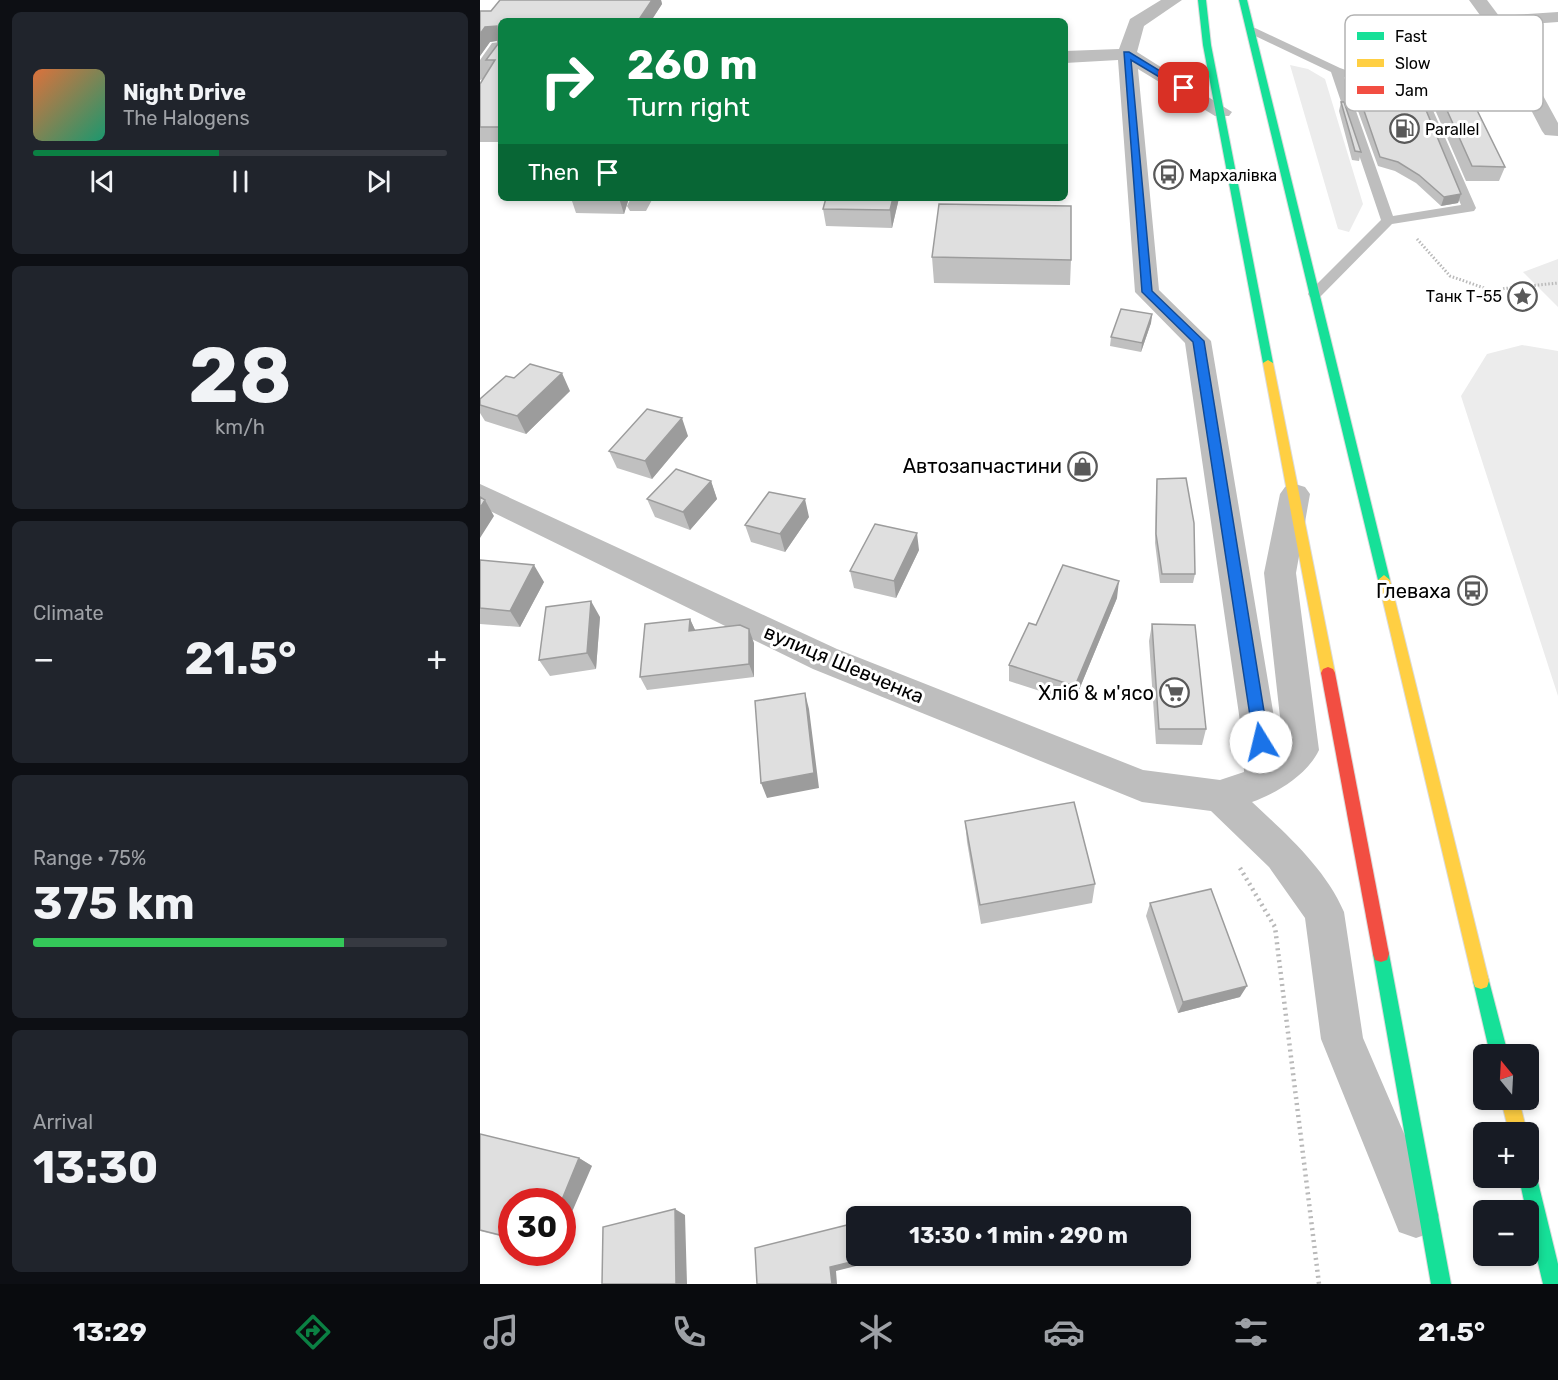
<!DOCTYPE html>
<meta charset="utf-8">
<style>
body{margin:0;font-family:Rubik,sans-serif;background:#20242c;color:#f1f3f6;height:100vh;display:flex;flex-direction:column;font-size:22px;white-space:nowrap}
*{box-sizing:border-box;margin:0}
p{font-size:20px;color:#9ea1a6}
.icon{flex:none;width:33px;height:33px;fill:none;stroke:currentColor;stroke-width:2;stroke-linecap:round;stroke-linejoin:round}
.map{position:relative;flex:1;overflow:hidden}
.panel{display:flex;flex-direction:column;gap:12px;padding:12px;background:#0d0f14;width:480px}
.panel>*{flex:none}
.banner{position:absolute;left:18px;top:18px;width:570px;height:183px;border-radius:9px;box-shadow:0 3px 9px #0003;background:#0b8043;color:#fff;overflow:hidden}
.needle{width:39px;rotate:342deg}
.controls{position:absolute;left:993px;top:1044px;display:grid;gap:12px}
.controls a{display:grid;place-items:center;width:66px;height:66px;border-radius:9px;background:#171b24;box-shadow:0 3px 9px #0003;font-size:30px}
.speed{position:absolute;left:18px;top:1188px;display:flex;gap:12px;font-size:30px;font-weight:700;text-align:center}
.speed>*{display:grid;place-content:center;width:78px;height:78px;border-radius:50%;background:#171b24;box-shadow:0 3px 9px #0003;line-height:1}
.speed .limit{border:9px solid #d22;background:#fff;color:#111}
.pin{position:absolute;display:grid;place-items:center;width:51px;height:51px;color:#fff;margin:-26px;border-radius:12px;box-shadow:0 3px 9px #0006}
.me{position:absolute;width:66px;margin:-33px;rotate:351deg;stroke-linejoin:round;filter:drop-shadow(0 0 4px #0008)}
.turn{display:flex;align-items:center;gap:21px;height:126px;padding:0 30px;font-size:27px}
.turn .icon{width:78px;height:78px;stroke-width:2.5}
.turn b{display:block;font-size:42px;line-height:51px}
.then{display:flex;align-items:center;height:57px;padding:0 30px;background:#0003;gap:12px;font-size:22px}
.big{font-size:45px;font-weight:700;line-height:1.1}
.panel .widget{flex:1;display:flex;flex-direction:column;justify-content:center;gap:9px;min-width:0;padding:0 21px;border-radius:9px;background:#20242c}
.panel .dial{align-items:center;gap:0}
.dial b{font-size:78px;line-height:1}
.song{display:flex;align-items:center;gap:18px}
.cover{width:72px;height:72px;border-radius:9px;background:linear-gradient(135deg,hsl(20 70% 55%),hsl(160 70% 35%))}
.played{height:6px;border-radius:3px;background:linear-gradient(90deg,#0b8043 45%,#363941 45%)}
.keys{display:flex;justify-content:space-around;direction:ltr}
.heat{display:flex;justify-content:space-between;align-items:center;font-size:33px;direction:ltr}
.charge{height:9px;border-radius:4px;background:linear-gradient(90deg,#34c759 75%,#363941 0)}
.trip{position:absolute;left:366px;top:1206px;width:345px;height:60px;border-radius:9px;background:#171b24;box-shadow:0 3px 9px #0003;font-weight:700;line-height:60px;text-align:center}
.tab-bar{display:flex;height:96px;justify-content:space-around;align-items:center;background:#090b0e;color:#9ea1a6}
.tab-bar .icon{width:42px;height:42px}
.tab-bar .on{color:#0b8043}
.tab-bar b{font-size:27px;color:#f1f3f6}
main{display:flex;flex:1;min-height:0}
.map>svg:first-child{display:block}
.green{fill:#ececec}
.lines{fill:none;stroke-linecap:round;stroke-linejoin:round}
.fast-casing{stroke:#dbdbdb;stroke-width:2}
.slow-casing{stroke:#dbdbdb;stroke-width:2}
.jam-casing{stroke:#dbdbdb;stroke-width:2}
.path-far1{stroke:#b9b9b9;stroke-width:3;stroke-dasharray:1.5 2;stroke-linecap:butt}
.path{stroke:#b9b9b9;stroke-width:4.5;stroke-dasharray:2 4;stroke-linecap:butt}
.lane{fill:#bebebe;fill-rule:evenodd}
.street{fill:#bebebe;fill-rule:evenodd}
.fast{fill:#16e098;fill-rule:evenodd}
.slow{fill:#ffcf43;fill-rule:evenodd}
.jam{fill:#f24e42;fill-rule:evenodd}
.wall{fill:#c0c0c0}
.shaded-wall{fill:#9c9c9c}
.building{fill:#dfdfdf;stroke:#9c9c9c;stroke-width:1.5}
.route{fill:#1a73e8;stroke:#114b97;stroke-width:1.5}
.labels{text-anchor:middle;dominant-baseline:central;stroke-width:6;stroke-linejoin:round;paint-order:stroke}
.far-poi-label{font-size:16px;fill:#000;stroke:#fff;text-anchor:start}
.poi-label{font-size:20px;fill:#000;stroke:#fff;text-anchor:end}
.street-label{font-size:20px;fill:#000;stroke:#fff}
.key{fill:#fff;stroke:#b2b2b2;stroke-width:1.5}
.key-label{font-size:16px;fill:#000}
</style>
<main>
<section class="panel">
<div class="widget">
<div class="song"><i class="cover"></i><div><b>Night Drive</b><p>The Halogens</p></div></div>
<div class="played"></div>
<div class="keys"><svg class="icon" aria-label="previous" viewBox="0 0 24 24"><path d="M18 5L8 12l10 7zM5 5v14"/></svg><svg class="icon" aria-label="pause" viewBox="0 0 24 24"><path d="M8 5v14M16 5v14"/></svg><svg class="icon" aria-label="next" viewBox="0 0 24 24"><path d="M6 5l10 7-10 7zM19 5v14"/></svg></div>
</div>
<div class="widget dial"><b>28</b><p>km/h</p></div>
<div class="widget"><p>Climate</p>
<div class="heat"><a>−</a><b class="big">21.5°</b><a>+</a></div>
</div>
<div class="widget"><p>Range · 75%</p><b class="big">375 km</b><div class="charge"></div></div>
<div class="widget"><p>Arrival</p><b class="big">13:30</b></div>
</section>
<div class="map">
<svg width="1078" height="1284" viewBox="0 0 1078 1284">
<rect width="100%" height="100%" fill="#fff"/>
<path class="green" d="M 810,65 L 828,69 L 845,79 L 883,204 L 869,232 L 858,229 Z
M 1078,259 L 1078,307 L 1043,272 Z
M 1042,345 L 1078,351 L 1078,696 L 981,396 L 1007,354 Z"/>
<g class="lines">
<defs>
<path id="fast" d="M 718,0 L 726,0 L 731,45 L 793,363 L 788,366 L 783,363 L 723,45 Z
M 759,0 L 767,0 L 910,580 L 904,585 L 898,580 Z
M 901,946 L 907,948 L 909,954 L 971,1284 L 951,1284 L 893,954 L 895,948 Z
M 1001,973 L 1007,975 L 1009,981 L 1028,1054 L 1010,1054 L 993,981 L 995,975 Z
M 1048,1169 L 1055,1171 L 1057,1178 L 1078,1264 L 1078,1284 L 1063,1284 L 1048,1221 L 1048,1210 L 1046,1210 L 1039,1178 L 1048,1178 Z"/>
<path id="slow" d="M 788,360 L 793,363 L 855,673 L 853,677 L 843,677 L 841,673 L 783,363 Z
M 904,575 L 910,580 L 1009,981 L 1007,987 L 1001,989 L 995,987 L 993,981 L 898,580 Z
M 1021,1100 L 1039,1100 L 1047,1132 L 1029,1132 Z"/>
<path id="jam" d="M 848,667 L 853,669 L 855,673 L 909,954 L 907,960 L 901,962 L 895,960 L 893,954 L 841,673 L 843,669 Z"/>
</defs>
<use href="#fast" class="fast-casing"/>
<use href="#slow" class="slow-casing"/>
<use href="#jam" class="jam-casing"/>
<path class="path-far1" d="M 937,239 L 970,276 L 1010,290 L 1078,283"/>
<path class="path" d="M 760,868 L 795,927 L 839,1284"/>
<path class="lane" d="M 767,28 L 775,28 L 860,68 L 948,99 L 996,208 L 994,211 L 912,224 L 840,297 L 830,297 L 828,294 L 830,291 L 901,220 L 851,72 L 767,32 ZM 864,77 L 939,103 L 981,205 L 913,216 Z"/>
<path class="street" d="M 681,0 L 702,0 L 664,26 L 657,52 L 752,112 L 749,116 L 735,116 L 658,69 L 679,290 L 731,341 L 799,747 L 803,744 L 784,573 L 800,494 L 805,487 L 815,484 L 825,487 L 830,494 L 816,573 L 839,750 C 827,775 797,793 772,802 C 806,834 845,868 864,912 L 883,1038 L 959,1215 L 953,1232 L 936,1238 L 919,1232 L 841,1039 L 825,918 L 789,867 L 731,811 L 662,802 L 333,669 L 0,506 L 0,484 L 357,649 L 663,770 L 740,780 L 764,772 L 763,742 L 705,343 L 655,292 L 638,60 L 585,63 L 585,51 L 639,49 L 650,19 Z
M 989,0 L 1007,0 L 1019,16 L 1078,12 L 1078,22 L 1025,26 L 1078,123 L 1078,136 L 1065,135 L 1062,131 L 1005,22 Z
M 21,42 L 21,58 L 7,78 L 0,80 L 0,60 L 12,43 Z
M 151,198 L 173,198 L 166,211 L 150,211 L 147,206 Z"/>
<use href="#fast" class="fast"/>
<use href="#slow" class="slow"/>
<use href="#jam" class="jam"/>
</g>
<path class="wall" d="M 20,0 L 181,0 L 182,4 L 171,21 L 21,21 L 21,142 L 0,142 L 0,84 L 10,68 L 6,60 L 18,44 L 18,41 L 10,42 L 0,56 L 0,11 L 11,11 Z
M 961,97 L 1025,167 L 1019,181 L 986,181 L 956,112 Z
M 861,102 L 881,152 L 879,161 L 872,160 L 859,111 Z
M 881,102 L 981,194 L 978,203 L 961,206 L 936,183 L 915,171 L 898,166 L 878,111 Z
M 91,198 L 149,198 L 144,214 L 96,213 Z
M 419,198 L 412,228 L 346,226 L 343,209 Z
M 452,257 L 591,260 L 590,285 L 454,283 Z
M 672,314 L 671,323 L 661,352 L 630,346 L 631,337 Z
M 90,391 L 46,434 L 5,421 L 0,413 L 0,399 Z
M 208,436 L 172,479 L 137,468 L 129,451 Z
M 677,479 L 715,574 L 713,583 L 680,583 L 675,543 L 676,488 Z
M 231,481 L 237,499 L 210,530 L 175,517 L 167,499 Z
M 329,517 L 305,552 L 271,542 L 265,525 Z
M 439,550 L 416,598 L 374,588 L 370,571 Z
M 0,560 L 64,582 L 40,627 L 0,624 Z
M 637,598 L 594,702 L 529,681 L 529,665 L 556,625 Z
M 120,617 L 116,669 L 70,676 L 59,660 Z
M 210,619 L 215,630 L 274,643 L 274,677 L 167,690 L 160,677 Z
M 672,624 L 726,729 L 722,745 L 676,744 L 669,641 Z
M 485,821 L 615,884 L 612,903 L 501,924 L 487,842 Z
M 670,903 L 760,997 L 698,1013 L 666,916 Z
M 0,1134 L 99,1158 L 112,1166 L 32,1202 L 32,1239 L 0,1231 Z"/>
<path class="shaded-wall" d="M 172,0 L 181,0 L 182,4 L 171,21 L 158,21 Z
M 17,26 L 21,40 L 10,42 L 0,56 L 0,34 L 5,27 Z
M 981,194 L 978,203 L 961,206 L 964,197 Z
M 139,198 L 149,198 L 144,214 Z
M 413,198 L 419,198 L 412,228 L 410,210 Z
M 672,314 L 671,323 L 661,352 L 662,343 Z
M 82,373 L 90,391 L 46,434 L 37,416 Z
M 202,418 L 208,436 L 172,479 L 165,461 Z
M 231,481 L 237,499 L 210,530 L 203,512 Z
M 325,499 L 329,517 L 305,552 L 300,534 Z
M 5,500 L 14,516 L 0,538 L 0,508 Z
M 437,533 L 439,550 L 416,598 L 414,581 Z
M 54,565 L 64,582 L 40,627 L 30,611 Z
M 639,581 L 637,598 L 594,702 L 595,686 Z
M 111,601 L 120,617 L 116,669 L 107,653 Z
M 210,619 L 216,632 L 209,631 Z
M 269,629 L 274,643 L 274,677 L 269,664 Z
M 325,693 L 329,709 L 339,788 L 287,798 L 281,783 Z
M 767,986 L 760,997 L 698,1013 L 703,1002 Z
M 99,1158 L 112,1166 L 82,1235 L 82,1202 L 81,1202 Z
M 195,1209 L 205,1215 L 207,1284 L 196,1284 Z
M 378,1256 L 383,1256 L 384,1264 L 356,1271 L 357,1284 L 352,1284 L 350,1267 Z"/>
<path class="building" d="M 20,0 L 172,0 L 158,21 L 21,21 L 21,127 L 0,127 L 0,84 L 15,60 L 6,60 L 18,44 L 17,26 L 5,27 L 0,34 L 0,11 L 11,11 Z
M 961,97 L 991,98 L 1025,167 L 992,166 Z
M 861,102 L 864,102 L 881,152 L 875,151 Z
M 881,102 L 943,103 L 981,194 L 964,197 L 939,175 L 918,162 L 900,157 Z
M 346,198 L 413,198 L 410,210 L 343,209 Z
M 459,204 L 591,206 L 591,260 L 452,257 Z
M 641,309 L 672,314 L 662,343 L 631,337 Z
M 50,364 L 82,373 L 37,416 L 0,405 L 0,399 L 26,376 L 34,378 Z
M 167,409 L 202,418 L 165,461 L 129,451 Z
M 196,469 L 231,481 L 203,512 L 167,499 Z
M 706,478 L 714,523 L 715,574 L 682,574 L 676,534 L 677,479 Z
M 289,492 L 325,499 L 300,534 L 265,525 Z
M 0,497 L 5,500 L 0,508 Z
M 395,524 L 437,533 L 414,581 L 370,571 Z
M 0,560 L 54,565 L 30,611 L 0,608 Z
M 583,565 L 639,581 L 595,686 L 529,665 L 549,623 L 556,625 Z
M 111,601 L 107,653 L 59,660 L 66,607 Z
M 210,619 L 209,631 L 260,625 L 269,629 L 269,664 L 160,677 L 165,624 Z
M 672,624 L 715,625 L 726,729 L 679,729 Z
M 325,693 L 334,773 L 281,783 L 275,701 Z
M 594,802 L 615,884 L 500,905 L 485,821 Z
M 731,889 L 767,986 L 703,1002 L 670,903 Z
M 0,1134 L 99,1158 L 81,1202 L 32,1202 L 32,1238 L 0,1230 Z
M 195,1209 L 196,1284 L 122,1284 L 123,1227 Z
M 375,1223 L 376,1238 L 376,1256 L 378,1256 L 379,1260 L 350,1267 L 352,1284 L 277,1284 L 275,1248 Z"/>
<path class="route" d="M 644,52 L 649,52 L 708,88 L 701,90 L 651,60 L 672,291 L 724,341 L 789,742 L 781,749 L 774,742 L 713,342 L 662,292 Z"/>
<defs>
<symbol id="fuel-ring" viewBox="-11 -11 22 22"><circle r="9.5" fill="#fff" stroke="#595959" stroke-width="1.5"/><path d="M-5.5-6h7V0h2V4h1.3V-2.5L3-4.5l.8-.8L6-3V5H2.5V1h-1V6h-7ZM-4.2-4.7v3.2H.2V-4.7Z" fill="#595959"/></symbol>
<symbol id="bus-ring" viewBox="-11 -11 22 22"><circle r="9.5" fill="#fff" stroke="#595959" stroke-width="1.5"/><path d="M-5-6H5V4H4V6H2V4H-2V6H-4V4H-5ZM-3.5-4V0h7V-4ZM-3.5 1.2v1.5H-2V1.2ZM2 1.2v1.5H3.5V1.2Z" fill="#595959"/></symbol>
<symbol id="sight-ring" viewBox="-11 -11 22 22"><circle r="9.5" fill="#fff" stroke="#595959" stroke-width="1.5"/><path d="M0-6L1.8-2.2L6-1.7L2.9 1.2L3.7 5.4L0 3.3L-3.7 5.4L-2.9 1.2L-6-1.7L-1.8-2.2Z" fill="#595959"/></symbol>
<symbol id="shop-ring" viewBox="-11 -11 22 22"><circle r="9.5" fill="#fff" stroke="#595959" stroke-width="1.5"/><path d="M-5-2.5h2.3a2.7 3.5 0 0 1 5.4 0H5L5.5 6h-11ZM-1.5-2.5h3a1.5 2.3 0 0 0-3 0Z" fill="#595959"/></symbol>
<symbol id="supermarket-ring" viewBox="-11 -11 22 22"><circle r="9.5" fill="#fff" stroke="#595959" stroke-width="1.5"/><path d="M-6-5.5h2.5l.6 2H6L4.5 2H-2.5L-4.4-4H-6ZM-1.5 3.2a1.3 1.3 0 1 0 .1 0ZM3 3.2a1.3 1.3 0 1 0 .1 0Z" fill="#595959"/></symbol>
</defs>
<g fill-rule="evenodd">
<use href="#fuel-ring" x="908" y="112" width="33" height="33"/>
<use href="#bus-ring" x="672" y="158" width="33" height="33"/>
<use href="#sight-ring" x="1026" y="280" width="33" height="33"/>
<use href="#shop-ring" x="586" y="450" width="33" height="33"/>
<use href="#bus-ring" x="976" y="574" width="33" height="33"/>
<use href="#supermarket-ring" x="678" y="676" width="33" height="33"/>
</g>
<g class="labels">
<g class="far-poi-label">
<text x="945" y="129">Parallel</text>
<text x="709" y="175">Мархалівка</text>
<text x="1022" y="296" text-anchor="end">Танк Т-55</text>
</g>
<g class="poi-label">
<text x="582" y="466">Автозапчастини</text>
<text x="971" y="591">Глеваха</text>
<text x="674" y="693">Хліб &amp; м'ясо</text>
</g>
<g class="street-label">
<text transform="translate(364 664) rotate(23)">вулиця Шевченка</text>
</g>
</g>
<rect x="865" y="15" width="198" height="96" rx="9" class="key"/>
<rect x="877" y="32" width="27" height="8" fill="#16e098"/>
<rect x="877" y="59" width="27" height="8" fill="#ffcf43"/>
<rect x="877" y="86" width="27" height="8" fill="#f24e42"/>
<g class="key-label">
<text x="915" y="42">Fast</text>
<text x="915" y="69">Slow</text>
<text x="915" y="96">Jam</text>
</g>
</svg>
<div class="controls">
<a><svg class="needle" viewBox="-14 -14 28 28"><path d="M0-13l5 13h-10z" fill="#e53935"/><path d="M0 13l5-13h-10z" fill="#9ea1a6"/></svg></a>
<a>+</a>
<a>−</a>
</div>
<div class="speed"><div class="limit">30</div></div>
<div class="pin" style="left:704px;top:88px;background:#d93025"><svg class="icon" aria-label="arrive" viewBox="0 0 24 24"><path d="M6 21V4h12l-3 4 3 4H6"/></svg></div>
<svg class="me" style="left:781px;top:742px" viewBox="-20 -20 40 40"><circle r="19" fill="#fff"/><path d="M0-13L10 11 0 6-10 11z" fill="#1a73e8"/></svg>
<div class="trip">13:30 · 1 min · 290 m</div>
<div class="banner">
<div class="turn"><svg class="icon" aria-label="right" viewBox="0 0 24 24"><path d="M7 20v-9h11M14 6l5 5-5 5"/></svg><div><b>260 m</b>Turn right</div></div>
<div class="then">Then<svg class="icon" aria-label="arrive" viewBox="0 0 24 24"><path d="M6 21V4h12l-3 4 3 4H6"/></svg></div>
</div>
</div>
</main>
<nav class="tab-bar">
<b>13:29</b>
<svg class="icon on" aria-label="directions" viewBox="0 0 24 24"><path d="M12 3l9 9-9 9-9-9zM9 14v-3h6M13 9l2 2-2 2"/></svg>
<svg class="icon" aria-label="music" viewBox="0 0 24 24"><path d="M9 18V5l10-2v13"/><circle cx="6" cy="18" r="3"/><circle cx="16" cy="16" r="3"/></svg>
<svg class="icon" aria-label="phone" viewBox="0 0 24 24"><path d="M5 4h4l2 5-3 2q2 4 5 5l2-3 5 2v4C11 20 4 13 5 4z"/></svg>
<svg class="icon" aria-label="climate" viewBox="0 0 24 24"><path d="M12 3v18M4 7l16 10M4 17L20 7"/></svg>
<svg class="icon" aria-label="car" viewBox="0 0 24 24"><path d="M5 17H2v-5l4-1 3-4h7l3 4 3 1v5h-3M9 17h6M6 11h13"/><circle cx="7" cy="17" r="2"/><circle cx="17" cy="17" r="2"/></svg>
<svg class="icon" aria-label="filters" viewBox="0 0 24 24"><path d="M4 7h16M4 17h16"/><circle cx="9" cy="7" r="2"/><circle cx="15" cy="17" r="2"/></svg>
<b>21.5°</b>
</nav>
